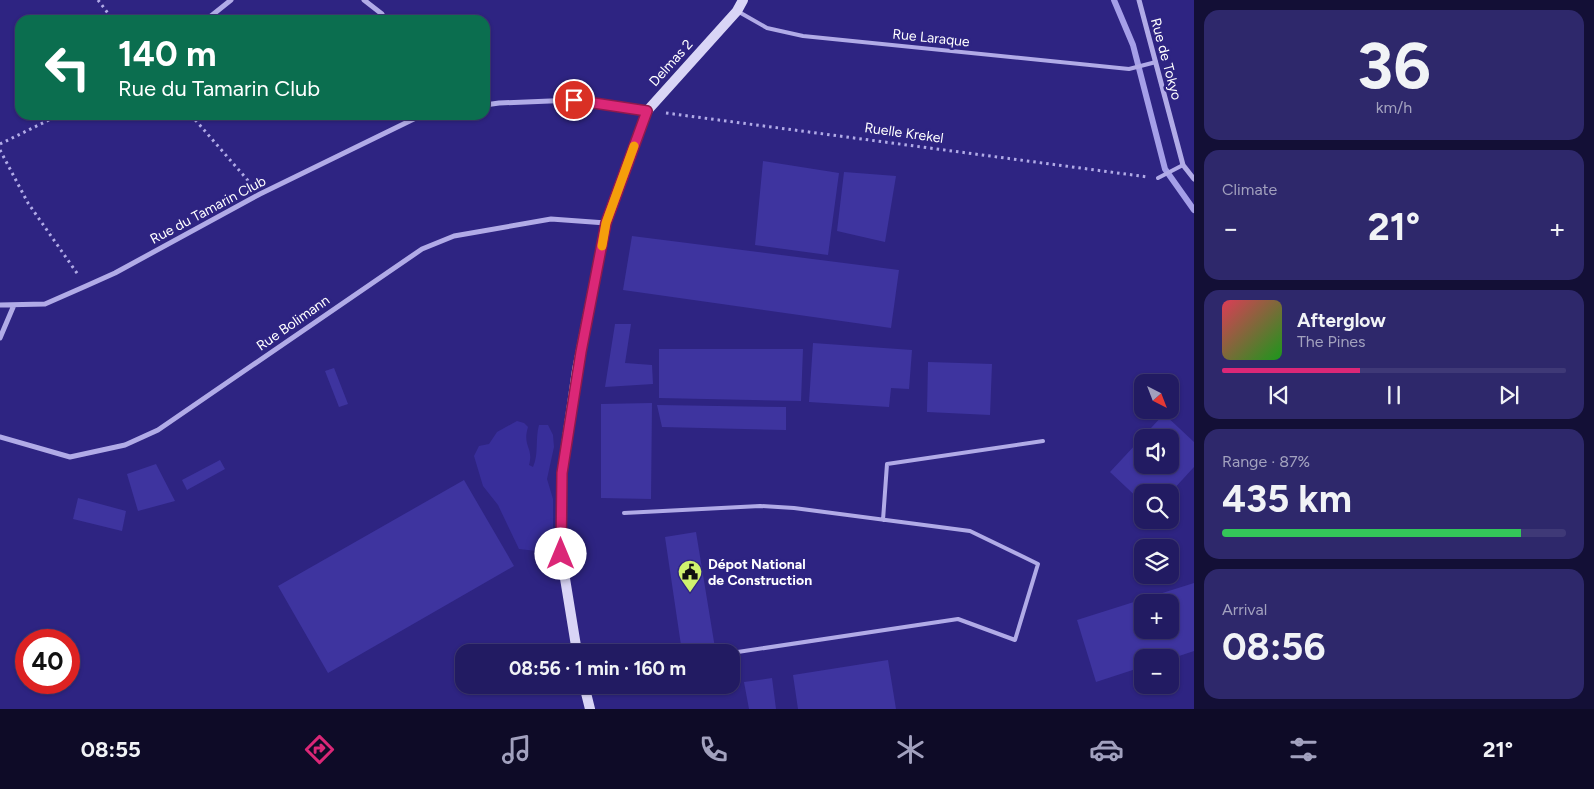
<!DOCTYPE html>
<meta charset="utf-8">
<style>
body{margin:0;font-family:Figtree,sans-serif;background:#2e286b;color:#f1f3f6;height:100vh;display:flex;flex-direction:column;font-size:19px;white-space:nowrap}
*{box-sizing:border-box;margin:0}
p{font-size:16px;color:#a2a1be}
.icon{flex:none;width:28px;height:28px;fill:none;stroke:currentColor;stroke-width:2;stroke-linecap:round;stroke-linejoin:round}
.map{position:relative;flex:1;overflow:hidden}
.side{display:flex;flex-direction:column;gap:10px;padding:10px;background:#130f36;width:400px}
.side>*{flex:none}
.hud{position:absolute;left:15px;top:15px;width:475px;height:105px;border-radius:15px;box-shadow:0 1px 4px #0004,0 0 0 1px #3f3977;background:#0b6e4f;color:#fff;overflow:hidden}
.needle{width:32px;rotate:138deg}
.controls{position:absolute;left:1134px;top:374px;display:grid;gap:10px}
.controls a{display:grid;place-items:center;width:45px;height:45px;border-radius:10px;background:#221b62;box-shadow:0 1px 4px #0004,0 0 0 1px #3f3977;font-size:25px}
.speed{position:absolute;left:15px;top:629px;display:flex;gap:10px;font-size:25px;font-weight:700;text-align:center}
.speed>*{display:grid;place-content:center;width:65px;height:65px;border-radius:50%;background:#221b62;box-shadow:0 1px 4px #0004,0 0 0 1px #3f3977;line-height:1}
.speed .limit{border:8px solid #d22;background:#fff;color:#111}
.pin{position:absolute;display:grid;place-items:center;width:42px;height:42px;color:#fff;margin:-21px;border:2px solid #fff;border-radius:50%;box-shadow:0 1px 5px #0007}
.me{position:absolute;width:55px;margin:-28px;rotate:0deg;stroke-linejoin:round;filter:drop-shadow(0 0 4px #0008)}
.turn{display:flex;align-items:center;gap:18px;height:105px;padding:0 20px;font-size:22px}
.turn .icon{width:65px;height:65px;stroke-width:2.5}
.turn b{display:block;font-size:35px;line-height:42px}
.big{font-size:38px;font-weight:700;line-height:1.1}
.side .card{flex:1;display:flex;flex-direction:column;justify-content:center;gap:8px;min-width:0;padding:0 18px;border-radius:15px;background:#2e286b}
.side .dial{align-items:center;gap:0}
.dial b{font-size:65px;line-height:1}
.song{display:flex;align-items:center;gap:15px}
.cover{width:60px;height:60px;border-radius:8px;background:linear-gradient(135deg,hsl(350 70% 55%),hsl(120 70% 35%))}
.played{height:5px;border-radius:2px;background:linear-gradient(90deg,#db2777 40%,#3f3977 40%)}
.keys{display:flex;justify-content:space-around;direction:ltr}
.heat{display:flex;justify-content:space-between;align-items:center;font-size:28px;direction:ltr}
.charge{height:8px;border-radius:4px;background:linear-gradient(90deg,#34c759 87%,#3f3977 0)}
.trip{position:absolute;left:455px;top:644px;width:285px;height:50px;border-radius:15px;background:#221b62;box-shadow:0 1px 4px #0004,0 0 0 1px #3f3977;font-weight:700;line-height:50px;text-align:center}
.menu{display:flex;height:80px;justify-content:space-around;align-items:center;background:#0e0b27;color:#a2a1be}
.menu .icon{width:35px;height:35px}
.menu .selected{color:#db2777}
.menu b{font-size:22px;color:#f1f3f6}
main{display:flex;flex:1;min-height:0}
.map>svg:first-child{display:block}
.green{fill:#382e9a}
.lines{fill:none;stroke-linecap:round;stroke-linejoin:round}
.stream{stroke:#a59fe8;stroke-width:6}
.building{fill:#3e349f;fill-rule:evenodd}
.path{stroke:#b1abe7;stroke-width:3;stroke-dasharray:2.5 4;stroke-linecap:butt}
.lane{stroke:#b1abe7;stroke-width:4}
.street{stroke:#b1abe7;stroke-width:5}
.secondary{stroke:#d9d5f6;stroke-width:10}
.route-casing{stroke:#8e194d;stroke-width:12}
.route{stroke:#db2777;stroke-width:9}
.slow{stroke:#f59e0b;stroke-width:9}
.labels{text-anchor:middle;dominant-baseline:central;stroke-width:5;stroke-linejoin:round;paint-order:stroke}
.street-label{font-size:14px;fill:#fff;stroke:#2e2482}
.poi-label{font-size:14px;font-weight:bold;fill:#fff;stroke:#2e2482;text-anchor:start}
</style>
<main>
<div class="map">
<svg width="1194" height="709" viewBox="0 0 1194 709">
<rect width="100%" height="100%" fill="#2e2482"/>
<path class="green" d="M 517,421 L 524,423 L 528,427 C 522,447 534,447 529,465 L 533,467 C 539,454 535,439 539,425 L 548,425 L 553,435 L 554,447 L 547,479 L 553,499 L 553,530 L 536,551 L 519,549 L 498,505 L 483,486 L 474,456 L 479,446 L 489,444 L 497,432 Z"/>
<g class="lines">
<path class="stream" d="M 1114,0 L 1133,45 L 1165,169 L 1194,210"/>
</g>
<path class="building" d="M 763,161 L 839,173 L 828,255 L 755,245 Z
M 844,172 L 896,176 L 885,242 L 837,231 Z
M 632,236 L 899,270 L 891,328 L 623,290 Z
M 615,324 L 631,324 L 625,363 L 652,365 L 653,384 L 605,387 Z
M 813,343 L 912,350 L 909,389 L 891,388 L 889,407 L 809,402 Z
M 659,349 L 803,349 L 801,401 L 659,398 Z
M 928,362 L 992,364 L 990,415 L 927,412 Z
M 334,368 L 348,404 L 339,407 L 325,371 Z
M 652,403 L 651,499 L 601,498 L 601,404 Z
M 657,405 L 786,407 L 786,430 L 662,427 Z
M 1164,414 L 1194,442 L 1194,467 L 1171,492 L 1142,492 L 1142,502 L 1110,472 ZM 1142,438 L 1170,438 L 1170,465 L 1142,465 Z
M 220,460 L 225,469 L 187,490 L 182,480 Z
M 156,464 L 175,501 L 138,511 L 127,474 Z
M 464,480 L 514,566 L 328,673 L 278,586 Z
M 78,498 L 126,511 L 122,531 L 73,519 Z
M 696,532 L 715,648 L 682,652 L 665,537 Z
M 1194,583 L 1194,651 L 1170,659 L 1170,658 L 1142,658 L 1142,667 L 1096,682 L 1077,620 ZM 1142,602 L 1170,602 L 1170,630 L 1142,630 Z
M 888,660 L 896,709 L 798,709 L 793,675 Z
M 772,678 L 776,709 L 749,709 L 744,682 Z"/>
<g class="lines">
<path class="path" d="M 98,0 L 113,20
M 666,113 L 1148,177
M 191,115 L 251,184
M 0,144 L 59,115
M 0,150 L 28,203 L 79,276"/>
<path class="lane" d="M 739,12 L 767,28 L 803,36 L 1129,69 L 1156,62
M 1158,178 L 1183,165
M 624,513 L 760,506 L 794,508 L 970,531 L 1038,564 L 1015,640 L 958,619 L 731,653
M 883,520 L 887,464 L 1043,441"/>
<path class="street" d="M 364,0 L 382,14 L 385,20
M 1139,0 L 1183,165 L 1194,179
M 206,20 L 231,0
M 485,105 L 499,103 L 574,100 L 647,111
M 0,305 L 45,304 L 86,286 L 115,273 L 260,194 L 422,115
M 0,338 L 14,305
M 0,437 L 70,457 L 125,445 L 158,430 L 422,249 L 454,236 L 551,219 L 606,223"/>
<path class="secondary" d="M 577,652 L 561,554 L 562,473 L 577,370 L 606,223 L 647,111 L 737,11 L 743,0
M 584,685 L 590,709"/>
</g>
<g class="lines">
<defs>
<path id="route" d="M 561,554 L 562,473 L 581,352 L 606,223 L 647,111 L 574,100"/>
</defs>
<use href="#route" class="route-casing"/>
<use href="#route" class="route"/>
<path class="slow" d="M 602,246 L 606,223 L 634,146"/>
</g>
<defs>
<symbol id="civic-pin" viewBox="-11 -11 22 30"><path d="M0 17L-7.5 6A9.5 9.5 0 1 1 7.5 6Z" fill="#d0f26e" stroke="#2e2482"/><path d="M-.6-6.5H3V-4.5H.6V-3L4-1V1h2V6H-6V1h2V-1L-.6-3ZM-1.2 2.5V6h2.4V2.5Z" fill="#111"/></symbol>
</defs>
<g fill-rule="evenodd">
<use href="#civic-pin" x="676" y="558" width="28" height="38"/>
</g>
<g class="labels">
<g class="street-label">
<text transform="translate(931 38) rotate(6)">Rue Laraque</text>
<text transform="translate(1166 59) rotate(75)">Rue de Tokyo</text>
<text transform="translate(671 63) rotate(-48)">Delmas 2</text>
<text transform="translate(904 133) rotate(8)">Ruelle Krekel</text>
<text transform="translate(208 210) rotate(-28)">Rue du Tamarin Club</text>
<text transform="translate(293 323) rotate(-35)">Rue Bolimann</text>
</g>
<g class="poi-label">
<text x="708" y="564">Dépot National<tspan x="708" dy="16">de Construction</tspan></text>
</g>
</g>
</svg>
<div class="controls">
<a><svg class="needle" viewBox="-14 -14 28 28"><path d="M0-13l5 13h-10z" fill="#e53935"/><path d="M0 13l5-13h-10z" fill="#a2a1be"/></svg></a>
<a><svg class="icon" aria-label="sound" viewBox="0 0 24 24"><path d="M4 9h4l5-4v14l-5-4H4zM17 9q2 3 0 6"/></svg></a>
<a><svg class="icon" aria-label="search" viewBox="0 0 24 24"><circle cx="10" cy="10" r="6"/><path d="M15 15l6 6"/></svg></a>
<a><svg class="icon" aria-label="layers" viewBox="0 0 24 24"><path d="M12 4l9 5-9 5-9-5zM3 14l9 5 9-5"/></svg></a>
<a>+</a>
<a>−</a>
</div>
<div class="speed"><div class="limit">40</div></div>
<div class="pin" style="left:574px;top:100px;background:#d93025"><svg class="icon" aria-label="arrive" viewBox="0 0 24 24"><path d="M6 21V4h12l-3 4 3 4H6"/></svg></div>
<svg class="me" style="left:561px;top:554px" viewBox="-20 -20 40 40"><circle r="19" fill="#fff"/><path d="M0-13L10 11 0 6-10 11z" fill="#db2777"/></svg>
<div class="trip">08:56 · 1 min · 160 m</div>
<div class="hud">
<div class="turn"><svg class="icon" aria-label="left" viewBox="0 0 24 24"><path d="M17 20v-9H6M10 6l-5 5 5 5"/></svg><div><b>140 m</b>Rue du Tamarin Club</div></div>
</div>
</div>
<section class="side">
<div class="card dial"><b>36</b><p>km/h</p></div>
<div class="card"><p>Climate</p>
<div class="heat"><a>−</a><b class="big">21°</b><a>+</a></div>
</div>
<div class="card">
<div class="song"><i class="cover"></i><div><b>Afterglow</b><p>The Pines</p></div></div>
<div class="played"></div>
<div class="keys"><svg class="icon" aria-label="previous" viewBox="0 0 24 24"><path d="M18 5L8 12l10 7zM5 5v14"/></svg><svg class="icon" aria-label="pause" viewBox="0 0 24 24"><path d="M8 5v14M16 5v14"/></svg><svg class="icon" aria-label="next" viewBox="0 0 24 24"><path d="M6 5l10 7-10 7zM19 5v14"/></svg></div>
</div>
<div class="card"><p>Range · 87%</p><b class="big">435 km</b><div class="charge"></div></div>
<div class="card"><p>Arrival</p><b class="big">08:56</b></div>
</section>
</main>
<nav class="menu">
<b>08:55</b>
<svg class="icon selected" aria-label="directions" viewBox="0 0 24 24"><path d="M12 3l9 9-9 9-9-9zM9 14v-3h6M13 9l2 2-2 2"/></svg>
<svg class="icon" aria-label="music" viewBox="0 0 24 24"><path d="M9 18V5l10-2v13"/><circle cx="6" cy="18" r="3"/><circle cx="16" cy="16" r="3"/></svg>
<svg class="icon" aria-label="phone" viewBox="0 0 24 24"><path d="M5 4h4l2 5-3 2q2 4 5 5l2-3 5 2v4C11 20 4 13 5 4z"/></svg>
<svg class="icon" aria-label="climate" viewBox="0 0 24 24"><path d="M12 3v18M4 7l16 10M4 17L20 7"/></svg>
<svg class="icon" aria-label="car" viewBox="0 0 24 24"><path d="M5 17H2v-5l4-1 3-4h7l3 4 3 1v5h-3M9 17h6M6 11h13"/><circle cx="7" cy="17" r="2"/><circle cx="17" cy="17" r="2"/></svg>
<svg class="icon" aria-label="filters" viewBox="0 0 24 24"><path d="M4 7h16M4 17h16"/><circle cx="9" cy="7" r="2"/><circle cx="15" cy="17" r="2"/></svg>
<b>21°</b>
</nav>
